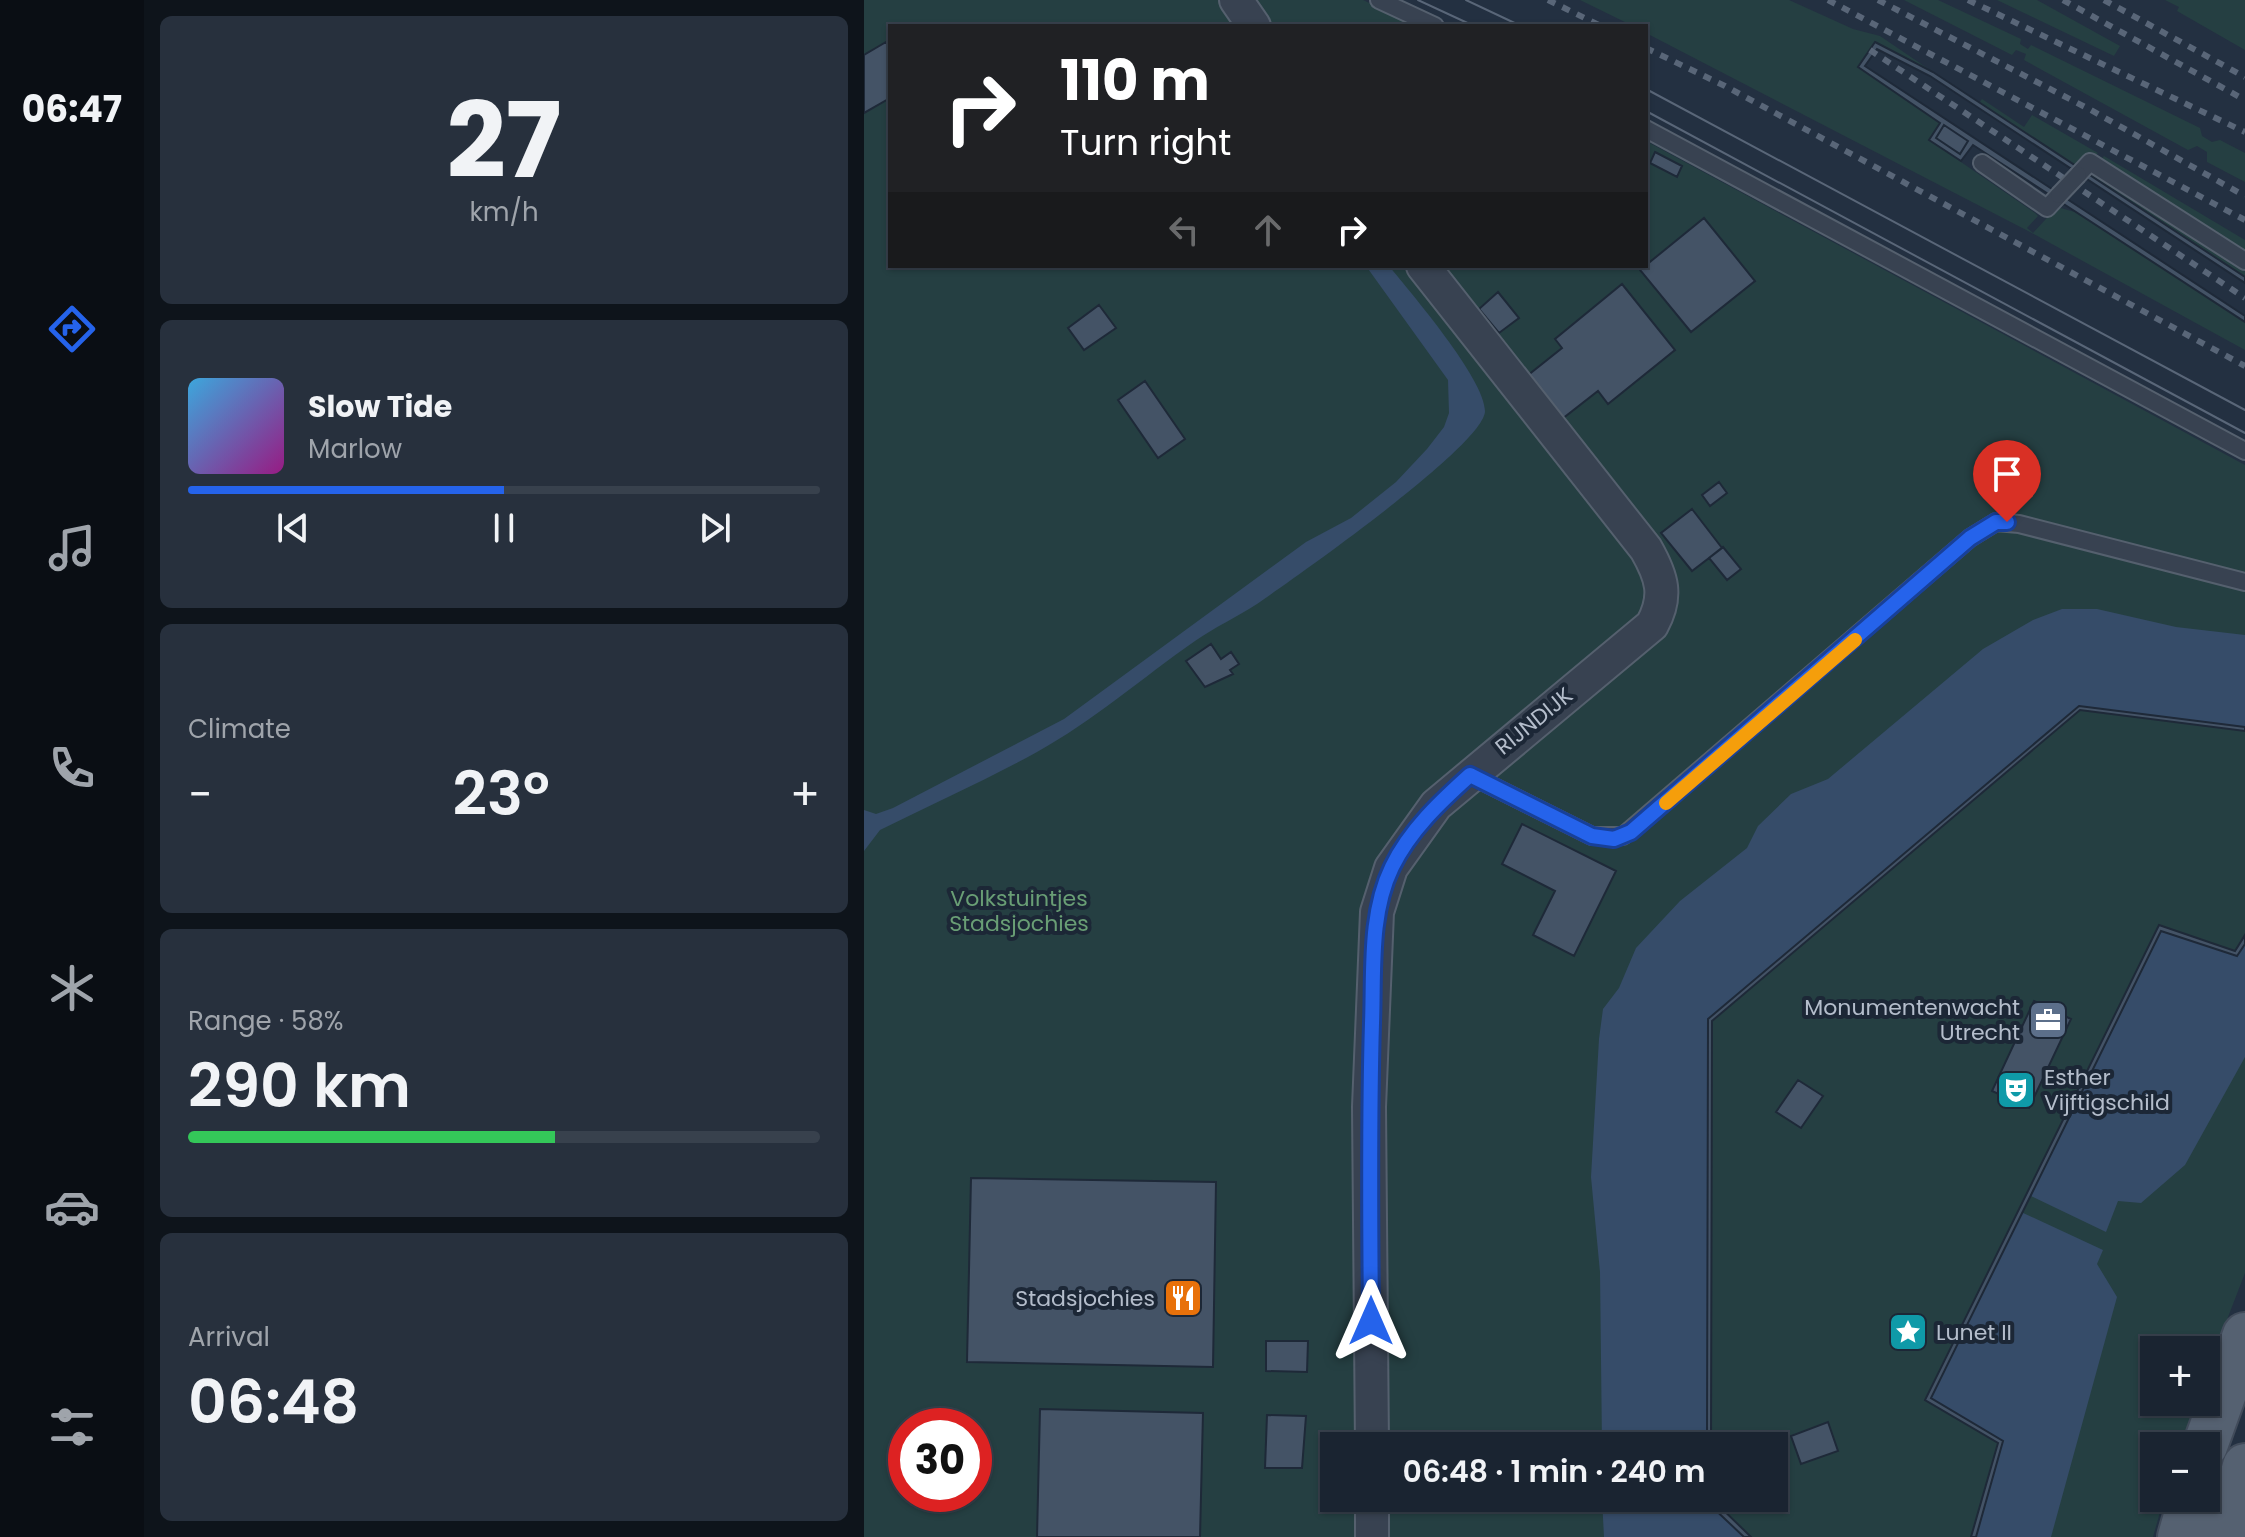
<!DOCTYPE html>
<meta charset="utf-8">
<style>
body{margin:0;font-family:Poppins,sans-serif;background:#27303d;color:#f1f3f6;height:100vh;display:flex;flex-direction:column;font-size:30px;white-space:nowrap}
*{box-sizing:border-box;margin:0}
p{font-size:26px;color:#9fa4ab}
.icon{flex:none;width:44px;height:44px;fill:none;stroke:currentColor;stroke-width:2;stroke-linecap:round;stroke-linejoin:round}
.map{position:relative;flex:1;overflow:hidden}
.side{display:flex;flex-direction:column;gap:16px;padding:16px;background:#0e141b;width:720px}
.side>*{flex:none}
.banner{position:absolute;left:24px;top:24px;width:760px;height:244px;border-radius:0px;box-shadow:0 2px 6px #0004,0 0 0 2px #38414d;background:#202124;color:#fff;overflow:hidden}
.buttons{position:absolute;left:1276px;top:1336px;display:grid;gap:16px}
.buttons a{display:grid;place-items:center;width:80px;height:80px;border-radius:0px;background:#1a2431;box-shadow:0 2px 6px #0004,0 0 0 2px #38414d;font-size:40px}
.speed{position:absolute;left:24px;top:1408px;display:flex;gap:16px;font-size:40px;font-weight:700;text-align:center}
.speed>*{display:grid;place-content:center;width:104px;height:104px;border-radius:50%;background:#1a2431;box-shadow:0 2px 6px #0004,0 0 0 2px #38414d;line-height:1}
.speed .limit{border:12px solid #d22;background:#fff;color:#111}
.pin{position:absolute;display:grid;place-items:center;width:68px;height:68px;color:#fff;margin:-82px -34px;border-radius:50% 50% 50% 0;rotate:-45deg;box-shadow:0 0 8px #0007}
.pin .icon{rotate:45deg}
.me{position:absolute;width:88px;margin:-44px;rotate:0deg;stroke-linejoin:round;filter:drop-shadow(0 0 6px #0008)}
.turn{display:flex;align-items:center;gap:28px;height:168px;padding:0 40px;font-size:36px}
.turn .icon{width:104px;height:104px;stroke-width:2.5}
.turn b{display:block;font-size:56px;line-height:68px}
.lanes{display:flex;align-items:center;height:76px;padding:0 40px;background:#0003;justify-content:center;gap:40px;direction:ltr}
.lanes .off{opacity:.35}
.big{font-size:60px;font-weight:600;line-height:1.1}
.side .card{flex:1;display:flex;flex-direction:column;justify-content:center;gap:12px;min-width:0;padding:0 28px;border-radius:12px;background:#27303d}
.side .dial{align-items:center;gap:0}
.dial b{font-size:104px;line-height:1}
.song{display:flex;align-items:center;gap:24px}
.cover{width:96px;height:96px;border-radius:12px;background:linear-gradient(135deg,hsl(200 70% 55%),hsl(310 70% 35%))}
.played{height:8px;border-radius:4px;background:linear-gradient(90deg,#2563eb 50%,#38414d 50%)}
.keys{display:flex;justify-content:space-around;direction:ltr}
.heat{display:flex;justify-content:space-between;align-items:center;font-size:44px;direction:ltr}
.charge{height:12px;border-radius:6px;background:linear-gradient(90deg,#34c759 58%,#38414d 0)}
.trip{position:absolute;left:456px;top:1432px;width:468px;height:80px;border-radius:0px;background:#1a2431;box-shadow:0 2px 6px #0004,0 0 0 2px #38414d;font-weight:600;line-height:80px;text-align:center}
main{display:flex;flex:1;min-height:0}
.dock{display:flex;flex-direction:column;width:144px;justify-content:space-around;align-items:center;background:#0a0e14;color:#9fa4ab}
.dock .icon{width:56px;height:56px}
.dock .selected{color:#2563eb}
.dock b{font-size:36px;color:#f1f3f6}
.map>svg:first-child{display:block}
.green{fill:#253f42;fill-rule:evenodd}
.water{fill:#364c69}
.building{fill:#445366;stroke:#1e2938;stroke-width:2}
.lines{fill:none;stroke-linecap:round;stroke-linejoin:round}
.service-casing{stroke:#55606e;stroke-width:20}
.minor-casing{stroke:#55606e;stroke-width:36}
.primary-casing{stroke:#414b5a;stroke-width:48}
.service{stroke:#384251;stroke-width:16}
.minor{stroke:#384251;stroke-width:32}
.primary{stroke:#556171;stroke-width:44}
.tram{stroke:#596678;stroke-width:2}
.rail{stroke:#596678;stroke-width:6;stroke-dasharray:8 8;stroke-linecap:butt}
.service-bridge-casing{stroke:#55606e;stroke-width:20;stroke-linecap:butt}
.service-bridge{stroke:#384251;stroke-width:16}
.route-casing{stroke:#184099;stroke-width:20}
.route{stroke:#2563eb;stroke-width:14}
.slow{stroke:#f59e0b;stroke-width:14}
.labels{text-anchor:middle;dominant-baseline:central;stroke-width:8;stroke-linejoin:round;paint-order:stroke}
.street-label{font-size:22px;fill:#b4bdcb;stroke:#1c2736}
.park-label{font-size:22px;fill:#699e75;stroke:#1c2736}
.poi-label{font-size:22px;fill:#b4bdcb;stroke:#1c2736;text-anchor:end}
</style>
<main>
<nav class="dock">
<b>06:47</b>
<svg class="icon selected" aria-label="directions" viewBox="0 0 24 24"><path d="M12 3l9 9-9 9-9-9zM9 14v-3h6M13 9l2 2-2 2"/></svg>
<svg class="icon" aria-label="music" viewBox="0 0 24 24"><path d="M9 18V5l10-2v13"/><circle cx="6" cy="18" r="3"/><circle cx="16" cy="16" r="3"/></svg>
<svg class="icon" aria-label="phone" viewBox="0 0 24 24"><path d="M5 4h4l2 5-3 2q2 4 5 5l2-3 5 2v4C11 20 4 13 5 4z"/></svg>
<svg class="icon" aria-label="climate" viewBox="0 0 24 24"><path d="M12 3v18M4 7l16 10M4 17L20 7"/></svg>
<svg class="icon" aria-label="car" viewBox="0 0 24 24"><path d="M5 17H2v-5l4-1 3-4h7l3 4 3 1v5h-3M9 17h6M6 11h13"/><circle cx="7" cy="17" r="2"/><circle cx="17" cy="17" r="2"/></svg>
<svg class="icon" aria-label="filters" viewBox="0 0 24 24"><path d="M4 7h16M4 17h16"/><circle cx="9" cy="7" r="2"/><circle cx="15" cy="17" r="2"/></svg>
</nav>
<section class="side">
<div class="card dial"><b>27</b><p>km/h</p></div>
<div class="card">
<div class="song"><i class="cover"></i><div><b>Slow Tide</b><p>Marlow</p></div></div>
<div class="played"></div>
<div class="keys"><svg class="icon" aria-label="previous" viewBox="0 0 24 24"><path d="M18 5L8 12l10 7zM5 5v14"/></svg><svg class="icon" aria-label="pause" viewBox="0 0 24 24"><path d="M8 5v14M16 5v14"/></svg><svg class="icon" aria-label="next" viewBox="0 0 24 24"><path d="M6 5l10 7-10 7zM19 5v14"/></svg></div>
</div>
<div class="card"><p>Climate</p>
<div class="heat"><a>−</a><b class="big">23°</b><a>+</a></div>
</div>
<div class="card"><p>Range · 58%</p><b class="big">290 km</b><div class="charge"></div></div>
<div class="card"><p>Arrival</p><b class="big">06:48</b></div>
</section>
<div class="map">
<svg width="1381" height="1537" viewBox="0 0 1381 1537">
<rect width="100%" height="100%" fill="#233041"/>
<path class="green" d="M 0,0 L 499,0 L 554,26 L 26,26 L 26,266 L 782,266 L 782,141 L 1381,465 L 1381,1273 L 1342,1374 L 1342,1350 L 1290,1350 L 1290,1402 L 1332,1402 L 1317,1446 L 1290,1446 L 1290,1498 L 1300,1498 L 1289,1537 L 0,1537 ZM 42,1426 L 110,1426 L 110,1494 L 42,1494 ZM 470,1446 L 910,1446 L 910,1498 L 470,1498 Z
M 716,0 L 925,0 L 989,29 L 1016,36 L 1069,72 L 1012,42 L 994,67 L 1076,123 L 1065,140 L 1171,213 L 1174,216 L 1163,228 L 1169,233 L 1193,207 L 1211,212 L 1381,322 L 1381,350 L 1166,232 L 782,33 L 782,26 L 769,26 Z
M 1040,0 L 1074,0 L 1157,39 L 1156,44 L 1164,49 L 1167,45 L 1336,128 L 1338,136 L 1348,142 L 1356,140 L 1381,153 L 1381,182 L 1343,162 L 1343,152 L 1333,146 L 1324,150 L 1160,60 L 1162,54 L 1152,50 L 1148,55 Z
M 1133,0 L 1173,0 L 1256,46 L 1250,56 Z
M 1301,0 L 1381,0 L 1381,50 L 1313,11 L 1315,7 Z
M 1118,99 L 1160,127 L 1168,115 L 1234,153 L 1217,170 L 1115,103 Z
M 1240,156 L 1381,240 L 1381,277 L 1223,175 Z"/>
<path class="water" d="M 502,266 L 525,266 C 547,293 621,379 621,411 C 621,445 429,579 393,604 C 373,617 351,627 331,641 C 278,678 229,721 173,752 C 122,780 68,804 16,830 L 0,851 L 0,810 L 12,814 L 29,808 L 200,719 L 442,542 L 487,518 L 532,482 L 563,449 L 580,427 L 585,413 L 584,380 Z
M 1198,609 L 1233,609 L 1312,627 L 1381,635 L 1381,727 L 1215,706 L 844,1019 L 843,1446 L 738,1446 L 736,1272 L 727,1177 L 735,1039 L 739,1009 L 755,988 L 772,948 L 816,901 L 883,848 L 894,826 L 927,794 L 964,779 L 1119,649 L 1169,620 Z
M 1297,931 L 1372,956 L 1381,944 L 1381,1057 L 1321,1165 L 1277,1203 L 1254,1201 L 1242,1232 L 1165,1195 Z
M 1157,1212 L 1239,1250 L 1233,1264 L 1253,1297 L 1187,1537 L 1112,1537 L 1139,1441 L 1067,1398 Z
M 738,1498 L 843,1498 L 880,1537 L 740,1537 Z"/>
<path class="building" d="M 22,42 L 26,48 L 26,98 L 0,113 L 0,55 Z
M 1011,42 L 1069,72 L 1381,277 L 1381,283 L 1066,76 L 1013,49 L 1001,66 L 1381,316 L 1381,322 L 1109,145 L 1097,161 L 1065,140 L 1076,123 L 994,67 Z
M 1080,125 L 1104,141 L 1096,154 L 1072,138 Z
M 791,152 L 818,166 L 813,177 L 786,163 Z
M 840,218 L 891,281 L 827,332 L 776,270 Z
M 758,284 L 811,350 L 744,404 L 734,391 L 698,419 L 663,376 L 698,348 L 691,339 Z
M 634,292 L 655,318 L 635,333 L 615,309 Z
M 235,305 L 252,328 L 220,350 L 204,328 Z
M 281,381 L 321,439 L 294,458 L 254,400 Z
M 855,482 L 863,493 L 846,506 L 838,495 Z
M 828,509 L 858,548 L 828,571 L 797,533 Z
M 859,547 L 877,569 L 863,580 L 845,558 Z
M 347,644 L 357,659 L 367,652 L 375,664 L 366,670 L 369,674 L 341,687 L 322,661 Z
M 1215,706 L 1381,727 L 1381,731 L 1216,710 L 848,1021 L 847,1446 L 843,1446 L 844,1019 Z
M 658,824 L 752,871 L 710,956 L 669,935 L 691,891 L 638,864 Z
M 1295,925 L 1371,951 L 1381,935 L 1381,944 L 1373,956 L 1297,931 L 1067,1398 L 1139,1441 L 1112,1537 L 1107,1537 L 1134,1443 L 1061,1400 Z
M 1170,1001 L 1207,1019 L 1165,1108 L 1128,1091 Z
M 934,1080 L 959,1096 L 937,1128 L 912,1112 Z
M 107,1178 L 352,1182 L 349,1367 L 103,1362 Z
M 402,1341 L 444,1341 L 443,1372 L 402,1371 Z
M 176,1409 L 339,1413 L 336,1537 L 173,1537 Z
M 403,1415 L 442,1416 L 438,1468 L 401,1468 Z
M 964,1422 L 974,1451 L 937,1464 L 927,1436 Z
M 843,1498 L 847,1498 L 887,1537 L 880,1537 L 843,1502 Z"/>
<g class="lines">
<defs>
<path id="service" d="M 515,0 L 571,26
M 782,129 L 1381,451
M 1118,163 L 1183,208 L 1195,195
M 1214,175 L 1226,162 L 1381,261
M 606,775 L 728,836 L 759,836 L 1106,538 L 1132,522 L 1155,524 L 1381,582"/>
<path id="minor" d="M 372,0 L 390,26
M 508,1446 L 505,1107 L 513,912 L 527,868 L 572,805 L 788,625 C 804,596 798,577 782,549 L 559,266
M 508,1498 L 508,1537"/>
<path id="primary" d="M 1341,1446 L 1381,1335
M 1316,1537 L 1327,1498
M 1361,1537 L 1381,1466"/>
</defs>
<use href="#service" class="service-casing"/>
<use href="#minor" class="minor-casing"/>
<use href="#primary" class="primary-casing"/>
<use href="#service" class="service"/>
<use href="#minor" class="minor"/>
<use href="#primary" class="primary"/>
<path class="tram" d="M 554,0 L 610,26
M 602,0 L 657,26
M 782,89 L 1381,410
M 782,111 L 1381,433"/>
<path class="rail" d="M 684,0 L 737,26
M 964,0 L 1381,220
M 1014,0 L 1225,109 L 1381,196
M 1104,0 L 1381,132
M 1199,0 L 1381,100
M 1240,0 L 1381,77
M 782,48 L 861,86 L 1381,366
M 1006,50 L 1381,298"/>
<defs>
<path id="service-bridge" d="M 1195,195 L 1214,175"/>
</defs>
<use href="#service-bridge" class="service-bridge-casing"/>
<use href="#service-bridge" class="service-bridge"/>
</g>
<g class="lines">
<defs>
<path id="route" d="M 507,1321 C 506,1222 505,1122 508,1023 C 510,972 505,914 528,867 C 546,830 576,802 606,775 L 728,836 L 750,839 L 767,832 L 1106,538 L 1132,522 L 1143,522"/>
</defs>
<use href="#route" class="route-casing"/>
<use href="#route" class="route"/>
<path class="slow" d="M 802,803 L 991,640"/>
</g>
<defs>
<symbol id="office-square" viewBox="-11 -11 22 22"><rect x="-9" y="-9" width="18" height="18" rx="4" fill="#5c6f8a" stroke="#1c2736"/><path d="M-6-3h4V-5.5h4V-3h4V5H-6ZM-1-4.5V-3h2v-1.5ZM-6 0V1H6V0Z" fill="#fff"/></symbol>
<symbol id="theatre-square" viewBox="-11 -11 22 22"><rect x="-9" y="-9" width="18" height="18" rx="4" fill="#0f9aa8" stroke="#1c2736"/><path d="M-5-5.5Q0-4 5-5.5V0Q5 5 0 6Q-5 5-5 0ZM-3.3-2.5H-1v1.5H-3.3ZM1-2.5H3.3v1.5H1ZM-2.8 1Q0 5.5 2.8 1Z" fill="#fff"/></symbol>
<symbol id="restaurant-square" viewBox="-11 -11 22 22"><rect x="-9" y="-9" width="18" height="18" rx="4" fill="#e8710a" stroke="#1c2736"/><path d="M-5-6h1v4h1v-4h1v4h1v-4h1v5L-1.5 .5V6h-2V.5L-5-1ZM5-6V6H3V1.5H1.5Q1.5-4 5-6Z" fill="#fff"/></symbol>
<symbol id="sight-square" viewBox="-11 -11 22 22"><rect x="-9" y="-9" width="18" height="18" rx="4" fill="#0f9aa8" stroke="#1c2736"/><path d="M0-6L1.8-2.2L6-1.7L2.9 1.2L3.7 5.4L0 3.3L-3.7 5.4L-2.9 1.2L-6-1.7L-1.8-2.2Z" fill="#fff"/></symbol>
</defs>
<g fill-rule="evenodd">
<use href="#office-square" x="1162" y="998" width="44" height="44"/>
<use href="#theatre-square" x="1130" y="1068" width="44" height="44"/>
<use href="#restaurant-square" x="297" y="1276" width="44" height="44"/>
<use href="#sight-square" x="1022" y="1310" width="44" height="44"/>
</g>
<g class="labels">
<g class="street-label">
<text transform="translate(670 721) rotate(-39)">RIJNDIJK</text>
</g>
<g class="park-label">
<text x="155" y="898">Volkstuintjes<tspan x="155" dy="25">Stadsjochies</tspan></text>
</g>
<g class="poi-label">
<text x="1156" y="1007">Monumentenwacht<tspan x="1156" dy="25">Utrecht</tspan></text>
<text x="1180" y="1077" text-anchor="start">Esther<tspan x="1180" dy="25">Vijftigschild</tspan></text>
<text x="291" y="1298">Stadsjochies</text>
<text x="1072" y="1332" text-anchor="start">Lunet II</text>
</g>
</g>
</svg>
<div class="buttons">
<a>+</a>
<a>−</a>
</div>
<div class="speed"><div class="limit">30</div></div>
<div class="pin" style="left:1143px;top:522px;background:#d93025"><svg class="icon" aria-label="arrive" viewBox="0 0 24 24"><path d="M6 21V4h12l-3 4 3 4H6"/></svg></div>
<svg class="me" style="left:507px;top:1321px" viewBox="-20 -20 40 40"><path d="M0-17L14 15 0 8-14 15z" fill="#2563eb" stroke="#fff" stroke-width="4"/></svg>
<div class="trip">06:48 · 1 min · 240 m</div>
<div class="banner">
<div class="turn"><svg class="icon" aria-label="right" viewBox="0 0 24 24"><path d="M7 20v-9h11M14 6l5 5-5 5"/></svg><div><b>110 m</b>Turn right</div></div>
<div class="lanes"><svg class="icon off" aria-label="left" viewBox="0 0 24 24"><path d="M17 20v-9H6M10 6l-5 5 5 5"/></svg><svg class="icon off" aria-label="ahead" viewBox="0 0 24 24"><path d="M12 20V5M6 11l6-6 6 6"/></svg><svg class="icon" aria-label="right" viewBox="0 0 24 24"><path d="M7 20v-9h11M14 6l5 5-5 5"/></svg></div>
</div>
</div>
</main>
